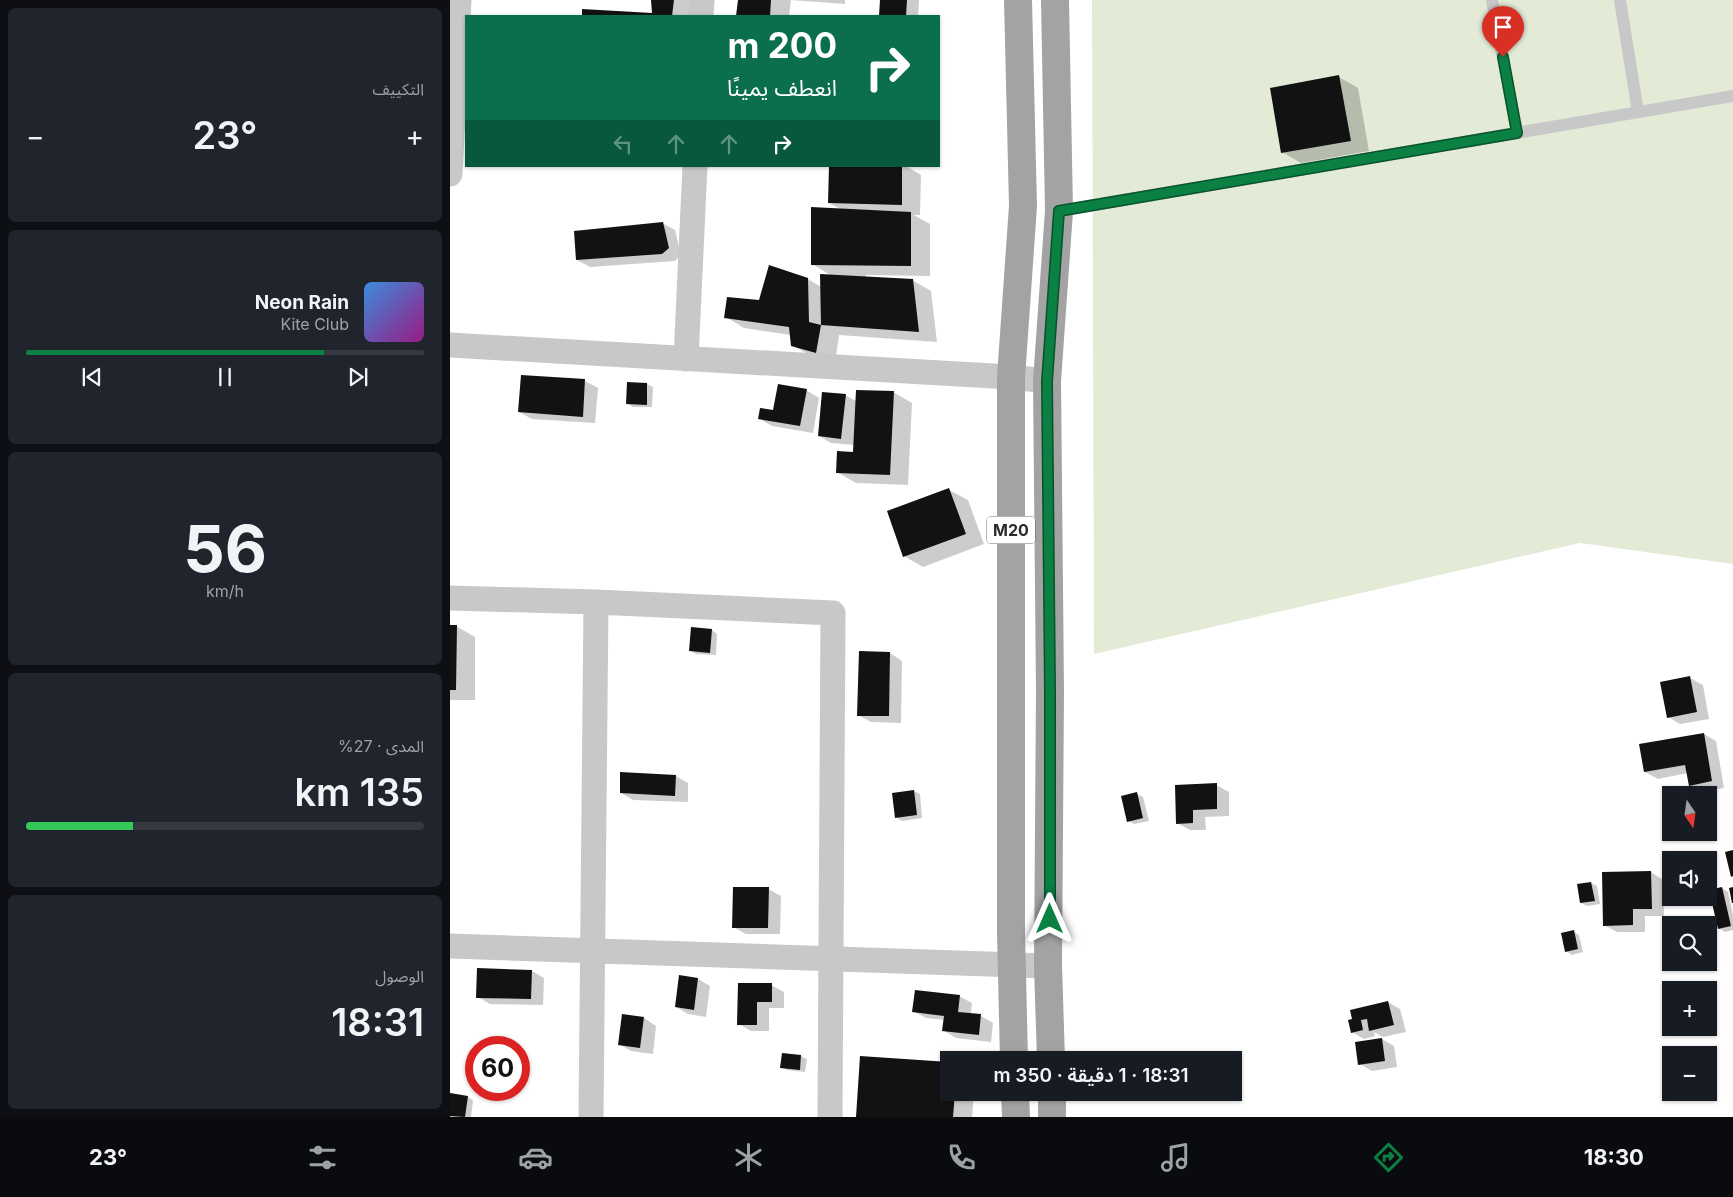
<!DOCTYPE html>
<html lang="ar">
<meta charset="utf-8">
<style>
body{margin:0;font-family:Inter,"Noto Sans Arabic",sans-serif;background:#20242c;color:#f1f3f6;direction:rtl;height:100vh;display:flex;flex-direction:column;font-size:19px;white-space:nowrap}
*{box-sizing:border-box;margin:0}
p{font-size:16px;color:#9ea1a6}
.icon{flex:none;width:28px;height:28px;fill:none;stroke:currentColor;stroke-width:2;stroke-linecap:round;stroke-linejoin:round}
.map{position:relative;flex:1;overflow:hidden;direction:ltr}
.sheet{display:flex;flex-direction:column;gap:8px;padding:8px;background:#0d0f14;width:450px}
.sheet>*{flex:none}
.top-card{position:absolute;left:15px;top:15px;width:475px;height:152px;border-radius:0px;box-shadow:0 1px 4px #0004;direction:rtl;background:#0b6e4f;color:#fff;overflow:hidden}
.needle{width:32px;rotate:167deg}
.controls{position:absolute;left:1212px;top:786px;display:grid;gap:10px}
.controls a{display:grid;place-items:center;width:55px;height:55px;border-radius:0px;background:#171b24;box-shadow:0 1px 4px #0004;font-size:25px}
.speed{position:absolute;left:15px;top:1036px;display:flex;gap:10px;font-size:25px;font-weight:700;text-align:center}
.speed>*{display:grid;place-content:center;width:65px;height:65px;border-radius:50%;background:#171b24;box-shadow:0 1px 4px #0004;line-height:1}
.speed .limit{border:8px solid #d22;background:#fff;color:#111}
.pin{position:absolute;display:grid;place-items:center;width:42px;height:42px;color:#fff;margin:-51px -21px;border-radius:50% 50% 50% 0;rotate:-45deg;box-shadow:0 0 5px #0007}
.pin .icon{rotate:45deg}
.me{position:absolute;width:55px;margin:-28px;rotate:0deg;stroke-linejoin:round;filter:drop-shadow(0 0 4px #0008)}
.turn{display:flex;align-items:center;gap:18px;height:105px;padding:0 20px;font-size:22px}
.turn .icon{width:65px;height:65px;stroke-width:2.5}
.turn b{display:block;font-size:35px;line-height:42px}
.lanes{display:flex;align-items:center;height:48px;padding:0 20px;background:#0003;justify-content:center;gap:25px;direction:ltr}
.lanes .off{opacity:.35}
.big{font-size:38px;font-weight:600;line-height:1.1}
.sheet .card{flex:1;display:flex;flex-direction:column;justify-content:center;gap:8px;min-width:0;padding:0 18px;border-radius:8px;background:#20242c}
.sheet .dial{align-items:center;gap:0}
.dial b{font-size:65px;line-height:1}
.song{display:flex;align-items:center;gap:15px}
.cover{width:60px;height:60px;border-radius:8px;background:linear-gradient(135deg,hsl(210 70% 55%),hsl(310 70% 35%))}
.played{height:5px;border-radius:2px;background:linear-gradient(90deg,#0b8043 75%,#363941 75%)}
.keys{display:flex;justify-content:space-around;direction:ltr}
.heat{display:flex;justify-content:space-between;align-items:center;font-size:28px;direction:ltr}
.charge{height:8px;border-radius:4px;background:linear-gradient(90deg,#34c759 27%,#363941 0)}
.trip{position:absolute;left:490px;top:1051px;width:302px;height:50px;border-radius:0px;background:#171b24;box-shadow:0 1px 4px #0004;font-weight:600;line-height:50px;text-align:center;direction:rtl}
.dock{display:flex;height:80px;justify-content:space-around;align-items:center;background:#090b0e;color:#9ea1a6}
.dock .icon{width:35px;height:35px}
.dock .active{color:#0b8043}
.dock b{font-size:22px;color:#f1f3f6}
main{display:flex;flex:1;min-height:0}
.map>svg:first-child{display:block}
.green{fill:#e3ebd7}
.shadow{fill:#0003}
.building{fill:#121212}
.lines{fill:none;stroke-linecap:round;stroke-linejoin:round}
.service{stroke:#c8c8c8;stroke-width:12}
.minor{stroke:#c8c8c8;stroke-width:25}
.primary{stroke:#a3a3a3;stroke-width:28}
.route-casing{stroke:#07532c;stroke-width:12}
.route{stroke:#0b8043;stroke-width:9}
.labels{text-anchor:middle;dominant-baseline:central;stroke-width:5;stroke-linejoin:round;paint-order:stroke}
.shield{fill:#fff;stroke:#6b6b6b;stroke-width:1}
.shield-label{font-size:16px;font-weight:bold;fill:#2b2b2b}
</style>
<main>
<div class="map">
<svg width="1283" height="1117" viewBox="0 0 1283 1117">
<rect width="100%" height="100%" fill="#fff"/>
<path class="green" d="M 642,0 L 1283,0 L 1283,564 L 1130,543 L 644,654 Z"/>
<path class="shadow" d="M 202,0 L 243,0 L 242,16 L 133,16 L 133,10 L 203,14 Z
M 289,0 L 395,0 L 395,4 L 341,0 L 339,16 L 289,16 L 288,15 Z
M 431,0 L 469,0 L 468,16 L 430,16 Z
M 889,77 L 908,88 L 919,151 L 851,163 L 832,152 Z
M 380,166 L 456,166 L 471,175 L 470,215 L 464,215 L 480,224 L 480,276 L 416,275 L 416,278 L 462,280 L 481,291 L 487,342 L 389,335 L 385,363 L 361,356 L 342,345 L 341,335 L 294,328 L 276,317 L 358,279 L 371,287 L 382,276 L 362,264 L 392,210 L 379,203 Z
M 212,223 L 225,230 L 231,255 L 225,261 L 140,267 L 127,260 Z
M 72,377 L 135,381 L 148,388 L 145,423 L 82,419 L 69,412 Z
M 197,384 L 203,387 L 202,407 L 183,407 L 177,403 Z
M 356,390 L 369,398 L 363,433 L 322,426 L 310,419 Z
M 443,392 L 462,403 L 458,485 L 406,483 L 387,472 L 404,453 L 404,445 L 381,443 L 369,436 L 395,395 L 406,401 Z
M 499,490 L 518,500 L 534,544 L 473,567 L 454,556 Z
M 0,626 L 6,626 L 25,637 L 25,700 L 0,700 Z
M 262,630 L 267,634 L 266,655 L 246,654 L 240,650 Z
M 410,652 L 440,653 L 452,661 L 451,723 L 421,722 L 408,715 Z
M 1240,678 L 1253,685 L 1259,719 L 1230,724 L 1218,717 Z
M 1254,734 L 1266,741 L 1274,788 L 1252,792 L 1240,785 L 1238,773 L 1208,779 L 1195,772 Z
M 226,776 L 238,783 L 238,802 L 183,800 L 171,793 Z
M 766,785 L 779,792 L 779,816 L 755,817 L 756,830 L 740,830 L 727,823 Z
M 464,791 L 470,794 L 472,818 L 452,821 L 447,818 Z
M 687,794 L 693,797 L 699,821 L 684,824 L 679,821 Z
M 1201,872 L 1213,880 L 1214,916 L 1195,916 L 1195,932 L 1167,932 L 1154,925 Z
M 1141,883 L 1147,886 L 1150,904 L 1137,906 L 1131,903 Z
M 1272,888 L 1278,892 L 1283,915 L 1283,930 L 1275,932 L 1269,928 Z
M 318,889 L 331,896 L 330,934 L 296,934 L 283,927 Z
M 1124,932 L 1129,935 L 1133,952 L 1122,955 L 1116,951 Z
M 82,971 L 94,978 L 93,1005 L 40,1004 L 28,997 Z
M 230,976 L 248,979 L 260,986 L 256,1017 L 238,1014 L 226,1007 Z
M 321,985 L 334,992 L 334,1008 L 319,1008 L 319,1031 L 301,1031 L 289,1024 Z
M 509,996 L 522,1003 L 521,1014 L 531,1016 L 543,1023 L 541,1042 L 506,1038 L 493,1030 L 495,1020 L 476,1018 L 463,1011 Z
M 938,1002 L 950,1009 L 956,1032 L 933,1037 L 924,1032 L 925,1036 L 914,1039 L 902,1032 L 899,1021 Z
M 173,1015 L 194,1018 L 206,1026 L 203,1054 L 181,1051 L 169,1044 Z
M 932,1039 L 944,1046 L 947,1067 L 922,1071 L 910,1064 Z
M 351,1056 L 357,1059 L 355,1072 L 337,1070 L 332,1067 Z
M 499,1092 L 524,1092 L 522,1117 L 408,1117 Z
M 0,1095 L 18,1097 L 23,1100 L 21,1117 L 0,1117 Z"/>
<path class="building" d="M 201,0 L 224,0 L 222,16 L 132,16 L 132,9 L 202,13 Z
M 288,0 L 321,0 L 320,16 L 286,16 Z
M 430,0 L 457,0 L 456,16 L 429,16 Z
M 889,75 L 901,141 L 831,153 L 820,88 Z
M 379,166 L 452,166 L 452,205 L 378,203 Z
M 361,207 L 461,212 L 461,266 L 361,265 Z
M 213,222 L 219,248 L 212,254 L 126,260 L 124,231 Z
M 319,265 L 358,278 L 359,322 L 371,325 L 366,353 L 341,346 L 339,327 L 274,318 L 277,297 L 309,300 Z
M 370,274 L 463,279 L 469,332 L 371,325 Z
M 71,375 L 135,379 L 133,417 L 68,412 Z
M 177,382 L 197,383 L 197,405 L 176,404 Z
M 328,384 L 357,389 L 350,426 L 308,419 L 310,408 L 323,410 Z
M 406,390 L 444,391 L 440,475 L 386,473 L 387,451 L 403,452 Z
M 372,392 L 396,394 L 391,439 L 368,436 Z
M 499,488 L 516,534 L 453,557 L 437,511 Z
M 0,625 L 7,625 L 6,690 L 0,690 Z
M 241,627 L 262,629 L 260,653 L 239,651 Z
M 409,651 L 440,652 L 439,716 L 407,716 Z
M 1240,676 L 1247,712 L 1217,718 L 1210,682 Z
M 1254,733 L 1262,781 L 1239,786 L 1235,765 L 1194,772 L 1189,744 Z
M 170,772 L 226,775 L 225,796 L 170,793 Z
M 767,783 L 767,809 L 743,810 L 743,823 L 726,824 L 725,785 Z
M 464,790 L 467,815 L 445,818 L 442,793 Z
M 687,792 L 693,818 L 677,822 L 671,796 Z
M 1283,850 L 1283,876 L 1281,877 L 1275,852 Z
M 1201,871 L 1202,909 L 1183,909 L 1183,925 L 1153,926 L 1152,872 Z
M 1141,882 L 1145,901 L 1130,903 L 1127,884 Z
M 283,887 L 319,887 L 318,928 L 282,928 Z
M 1272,887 L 1281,926 L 1268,929 L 1259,890 Z
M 1283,887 L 1283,903 L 1282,903 L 1279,888 Z
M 1124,930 L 1128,949 L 1115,952 L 1111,933 Z
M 27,968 L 82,970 L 81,999 L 26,998 Z
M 229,975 L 248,978 L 244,1010 L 225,1007 Z
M 288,983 L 322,983 L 322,1002 L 307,1002 L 307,1025 L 287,1025 Z
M 465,990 L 510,995 L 508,1012 L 531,1014 L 529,1035 L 492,1031 L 494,1016 L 462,1012 Z
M 938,1001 L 944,1025 L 919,1031 L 917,1019 L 911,1020 L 913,1030 L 901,1033 L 898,1020 L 902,1019 L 900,1010 Z
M 172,1014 L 194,1017 L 190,1048 L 168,1045 Z
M 932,1038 L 935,1061 L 908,1065 L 905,1042 Z
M 332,1053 L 351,1055 L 350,1070 L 330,1068 Z
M 410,1056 L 499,1062 L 499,1092 L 505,1092 L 503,1117 L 406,1117 Z
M 0,1093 L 18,1096 L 15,1117 L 0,1116 Z"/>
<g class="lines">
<path class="service" d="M 1042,0 L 1067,133
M 1170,0 L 1188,112
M 609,211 L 1283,96"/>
<path class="minor" d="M 251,16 L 252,0
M 0,174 L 9,0
M 0,345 L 561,377 L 597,381
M 236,359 L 245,166
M 0,598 L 146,602 L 383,613 L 380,1117
M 0,946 L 598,966
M 141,1117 L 146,602"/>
<path class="primary" d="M 564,1060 L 561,931 L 561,377 L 573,206 L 568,0
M 601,1060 L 598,966 L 600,691 L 597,381 L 609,211 L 605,0
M 565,1092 L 566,1117
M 602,1092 L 602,1117"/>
</g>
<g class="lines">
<defs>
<path id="route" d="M 600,919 L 600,691 L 597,381 L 609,211 L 1067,133 L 1053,57"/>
</defs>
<use href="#route" class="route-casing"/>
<use href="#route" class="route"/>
</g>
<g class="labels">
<rect class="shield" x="537" y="516.5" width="48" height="27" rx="4"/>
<g class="shield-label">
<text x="561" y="530">M20</text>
</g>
</g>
</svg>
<div class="controls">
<a><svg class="needle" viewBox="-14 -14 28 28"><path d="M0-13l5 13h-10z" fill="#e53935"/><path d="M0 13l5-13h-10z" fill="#9ea1a6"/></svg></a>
<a><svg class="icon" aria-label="sound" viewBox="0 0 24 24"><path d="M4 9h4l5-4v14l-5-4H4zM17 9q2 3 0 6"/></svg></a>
<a><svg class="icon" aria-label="search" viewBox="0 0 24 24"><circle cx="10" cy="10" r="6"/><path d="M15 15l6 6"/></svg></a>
<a>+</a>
<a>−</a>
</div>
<div class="speed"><div class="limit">60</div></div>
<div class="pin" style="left:1053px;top:57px;background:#d93025"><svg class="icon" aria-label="arrive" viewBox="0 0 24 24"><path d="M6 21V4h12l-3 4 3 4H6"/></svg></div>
<svg class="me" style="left:600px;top:919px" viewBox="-20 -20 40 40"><path d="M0-17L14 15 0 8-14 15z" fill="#0b8043" stroke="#fff" stroke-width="4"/></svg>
<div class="trip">18:31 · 1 دقيقة · 350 m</div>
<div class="top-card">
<div class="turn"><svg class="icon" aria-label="right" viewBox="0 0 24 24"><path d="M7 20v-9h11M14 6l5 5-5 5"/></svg><div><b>200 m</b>انعطف يمينًا</div></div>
<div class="lanes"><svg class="icon off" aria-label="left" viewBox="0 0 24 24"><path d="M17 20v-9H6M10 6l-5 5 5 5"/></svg><svg class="icon off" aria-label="ahead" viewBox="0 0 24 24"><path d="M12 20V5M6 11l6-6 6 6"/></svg><svg class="icon off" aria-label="ahead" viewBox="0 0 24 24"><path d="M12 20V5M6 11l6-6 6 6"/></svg><svg class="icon" aria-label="right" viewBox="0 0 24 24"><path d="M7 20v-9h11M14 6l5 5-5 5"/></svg></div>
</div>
</div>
<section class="sheet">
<div class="card"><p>التكييف</p>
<div class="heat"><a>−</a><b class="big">23°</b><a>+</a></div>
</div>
<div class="card">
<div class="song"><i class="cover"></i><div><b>Neon Rain</b><p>Kite Club</p></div></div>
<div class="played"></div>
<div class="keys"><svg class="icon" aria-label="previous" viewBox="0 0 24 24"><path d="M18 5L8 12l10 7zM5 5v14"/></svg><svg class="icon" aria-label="pause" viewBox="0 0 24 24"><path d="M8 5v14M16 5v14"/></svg><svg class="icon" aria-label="next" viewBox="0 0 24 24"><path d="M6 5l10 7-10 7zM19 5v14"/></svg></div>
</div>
<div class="card dial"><b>56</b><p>km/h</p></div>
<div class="card"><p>المدى · 27%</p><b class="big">135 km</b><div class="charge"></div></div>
<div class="card"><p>الوصول</p><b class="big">18:31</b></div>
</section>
</main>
<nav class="dock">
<b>18:30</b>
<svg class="icon active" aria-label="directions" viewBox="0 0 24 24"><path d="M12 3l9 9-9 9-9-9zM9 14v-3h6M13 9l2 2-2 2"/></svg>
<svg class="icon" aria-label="music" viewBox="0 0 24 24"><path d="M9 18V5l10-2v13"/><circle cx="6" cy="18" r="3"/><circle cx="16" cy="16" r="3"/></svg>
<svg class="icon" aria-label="phone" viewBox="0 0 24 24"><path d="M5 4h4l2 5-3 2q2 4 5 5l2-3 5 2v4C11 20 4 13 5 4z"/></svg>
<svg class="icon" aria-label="climate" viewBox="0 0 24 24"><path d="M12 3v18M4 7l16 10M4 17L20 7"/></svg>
<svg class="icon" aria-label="car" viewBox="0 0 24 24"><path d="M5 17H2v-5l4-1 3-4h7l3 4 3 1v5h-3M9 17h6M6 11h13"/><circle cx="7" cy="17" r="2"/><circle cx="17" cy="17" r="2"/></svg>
<svg class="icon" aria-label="filters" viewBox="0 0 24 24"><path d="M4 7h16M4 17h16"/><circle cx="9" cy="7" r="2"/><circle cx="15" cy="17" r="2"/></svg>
<b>23°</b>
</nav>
